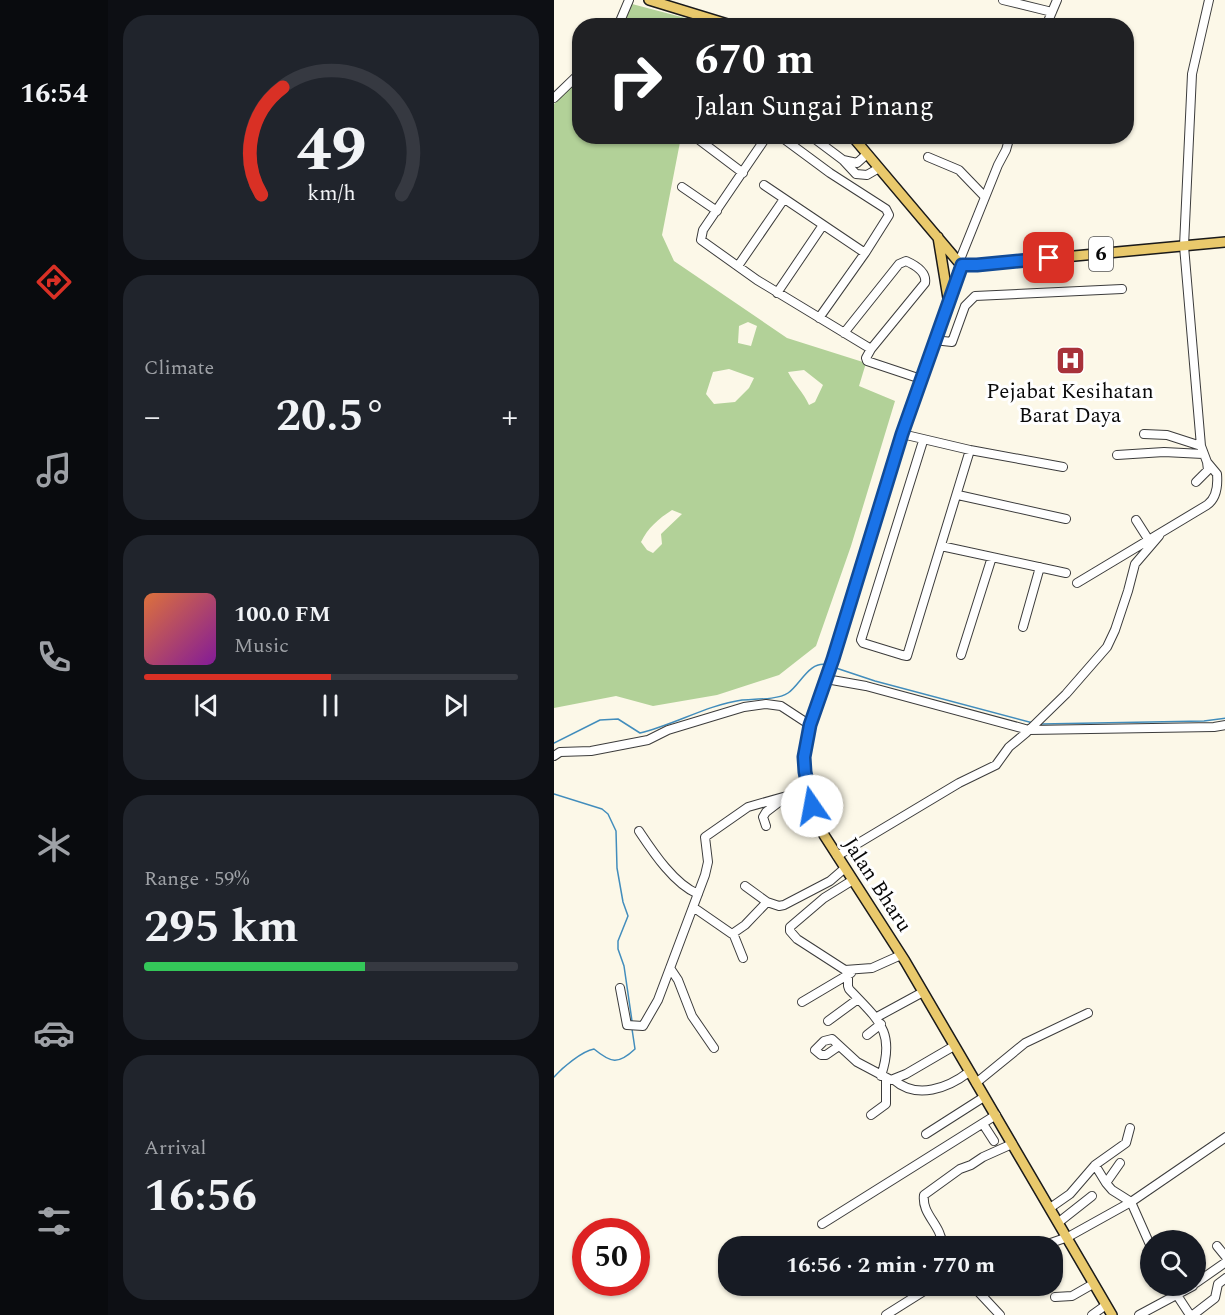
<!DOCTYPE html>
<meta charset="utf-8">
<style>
body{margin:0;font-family:Spectral,serif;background:#20242c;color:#f1f3f6;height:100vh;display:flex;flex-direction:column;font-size:22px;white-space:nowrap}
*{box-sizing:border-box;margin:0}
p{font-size:20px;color:#9ea1a6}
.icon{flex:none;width:33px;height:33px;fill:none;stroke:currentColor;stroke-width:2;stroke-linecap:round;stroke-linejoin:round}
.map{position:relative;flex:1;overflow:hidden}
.panel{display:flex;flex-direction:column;gap:15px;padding:15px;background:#0d0f14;width:446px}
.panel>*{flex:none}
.banner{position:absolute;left:18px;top:18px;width:562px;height:126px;border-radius:24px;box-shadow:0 2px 4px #0004;background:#202124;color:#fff;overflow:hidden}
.fabs{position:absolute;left:586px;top:1230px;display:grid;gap:12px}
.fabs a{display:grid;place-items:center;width:66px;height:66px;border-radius:50%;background:#171b24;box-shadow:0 2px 4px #0004;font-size:30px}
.speed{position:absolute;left:18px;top:1218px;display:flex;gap:12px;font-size:30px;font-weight:700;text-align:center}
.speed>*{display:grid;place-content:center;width:78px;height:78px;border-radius:50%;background:#171b24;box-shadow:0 2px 4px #0004;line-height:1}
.speed .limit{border:9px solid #d22;background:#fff;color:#111}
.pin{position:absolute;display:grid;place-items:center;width:51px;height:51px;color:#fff;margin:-26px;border-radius:12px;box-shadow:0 3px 9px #0006}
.me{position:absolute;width:66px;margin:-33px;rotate:348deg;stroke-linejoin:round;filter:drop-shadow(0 0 4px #0008)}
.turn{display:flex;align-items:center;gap:21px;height:126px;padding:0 24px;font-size:27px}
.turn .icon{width:78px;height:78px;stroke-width:2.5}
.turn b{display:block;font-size:42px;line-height:51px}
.big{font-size:45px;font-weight:700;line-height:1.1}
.panel .widget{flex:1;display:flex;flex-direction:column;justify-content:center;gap:9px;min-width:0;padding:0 21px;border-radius:24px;background:#20242c}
.panel .dial{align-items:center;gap:0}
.dial svg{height:156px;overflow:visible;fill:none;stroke:#363941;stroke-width:7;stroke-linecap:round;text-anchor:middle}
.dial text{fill:#f1f3f6;stroke:none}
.song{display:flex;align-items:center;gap:18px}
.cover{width:72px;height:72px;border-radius:9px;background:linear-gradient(135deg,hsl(20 70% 55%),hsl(290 70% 35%))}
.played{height:6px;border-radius:3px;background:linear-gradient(90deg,#d93025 50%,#363941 50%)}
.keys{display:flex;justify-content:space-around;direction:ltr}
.heat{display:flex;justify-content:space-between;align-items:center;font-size:33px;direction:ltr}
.charge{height:9px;border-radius:4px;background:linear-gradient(90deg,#34c759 59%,#363941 0)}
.trip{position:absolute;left:164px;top:1236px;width:345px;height:60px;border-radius:24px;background:#171b24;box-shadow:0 2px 4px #0004;font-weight:700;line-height:60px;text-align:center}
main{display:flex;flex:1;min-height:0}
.tabs{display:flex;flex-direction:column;width:108px;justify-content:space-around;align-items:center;background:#090b0e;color:#9ea1a6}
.tabs .icon{width:42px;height:42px}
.tabs .on{color:#d93025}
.tabs b{font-size:27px;color:#f1f3f6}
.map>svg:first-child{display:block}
.forest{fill:#b2d198;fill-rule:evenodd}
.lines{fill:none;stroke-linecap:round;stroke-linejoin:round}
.stream{stroke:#428dbc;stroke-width:1.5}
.minor-casing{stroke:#3c3c3c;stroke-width:10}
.major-casing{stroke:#1a1a1a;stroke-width:12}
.minor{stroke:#fff;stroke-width:8}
.major{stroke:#e9c96c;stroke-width:9}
.route-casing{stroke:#114b97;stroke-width:15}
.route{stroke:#1a73e8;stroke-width:10}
.labels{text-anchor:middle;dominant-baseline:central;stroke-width:6;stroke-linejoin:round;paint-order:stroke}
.shield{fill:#fff;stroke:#535353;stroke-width:1.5}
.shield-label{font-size:20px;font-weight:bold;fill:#090909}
.poi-label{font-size:21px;fill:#090909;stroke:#fff}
.street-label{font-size:21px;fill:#090909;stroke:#fff}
</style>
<main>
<nav class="tabs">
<b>16:54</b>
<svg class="icon on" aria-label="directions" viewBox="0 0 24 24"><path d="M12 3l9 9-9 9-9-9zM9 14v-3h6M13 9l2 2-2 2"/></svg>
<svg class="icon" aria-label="music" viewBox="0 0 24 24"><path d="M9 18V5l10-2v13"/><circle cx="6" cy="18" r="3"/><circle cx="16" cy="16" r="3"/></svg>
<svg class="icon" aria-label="phone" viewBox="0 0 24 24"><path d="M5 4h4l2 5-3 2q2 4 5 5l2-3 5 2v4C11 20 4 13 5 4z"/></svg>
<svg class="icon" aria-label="climate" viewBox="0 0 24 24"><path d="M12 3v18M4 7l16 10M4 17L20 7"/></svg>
<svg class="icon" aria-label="car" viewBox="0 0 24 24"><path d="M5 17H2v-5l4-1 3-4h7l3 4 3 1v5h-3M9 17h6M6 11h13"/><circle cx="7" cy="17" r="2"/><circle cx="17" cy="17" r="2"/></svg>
<svg class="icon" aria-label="filters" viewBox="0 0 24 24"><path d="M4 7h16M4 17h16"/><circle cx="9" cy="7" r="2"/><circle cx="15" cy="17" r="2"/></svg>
</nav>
<section class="panel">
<div class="widget dial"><svg viewBox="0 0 100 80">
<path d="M14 69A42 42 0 1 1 86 69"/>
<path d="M14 69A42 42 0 0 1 25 14" stroke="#d93025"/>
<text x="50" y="56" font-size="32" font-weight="700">49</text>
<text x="50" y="72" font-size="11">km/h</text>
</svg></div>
<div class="widget"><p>Climate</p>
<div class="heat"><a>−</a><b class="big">20.5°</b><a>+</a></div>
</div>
<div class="widget">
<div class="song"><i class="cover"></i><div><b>100.0 FM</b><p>Music</p></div></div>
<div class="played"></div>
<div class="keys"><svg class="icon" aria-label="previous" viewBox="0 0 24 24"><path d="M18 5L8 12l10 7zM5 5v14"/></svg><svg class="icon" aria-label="pause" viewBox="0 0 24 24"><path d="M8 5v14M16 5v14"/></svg><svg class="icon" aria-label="next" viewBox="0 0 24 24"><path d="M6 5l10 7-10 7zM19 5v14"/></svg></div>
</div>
<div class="widget"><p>Range · 59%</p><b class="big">295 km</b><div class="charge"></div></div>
<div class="widget"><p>Arrival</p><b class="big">16:56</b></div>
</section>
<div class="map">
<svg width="672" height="1315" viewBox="0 0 672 1315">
<rect width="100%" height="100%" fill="#fcf8e8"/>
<path class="forest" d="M 78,4 L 154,24 L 156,25 L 68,25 Z
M 25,79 L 26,136 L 127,137 L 108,235 L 120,261 L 233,338 L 312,363 L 305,386 L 341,401 L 297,546 L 262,646 L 225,675 L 163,695 L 99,706 L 62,696 L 0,708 L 0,104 ZM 194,322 L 203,326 L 197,346 L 184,343 L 185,326 ZM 175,369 L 200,378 L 195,388 L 181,402 L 160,404 L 152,394 L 159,372 ZM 250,370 L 269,385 L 261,402 L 255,405 C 250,393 240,384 234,372 ZM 118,510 L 128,514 L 107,534 L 108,544 L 99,553 L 93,550 L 87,542 C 94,528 104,519 118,510 Z"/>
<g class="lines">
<path class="stream" d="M 282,668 L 321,681 L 479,723
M 487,724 L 650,721 L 672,718
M 0,743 L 46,720 L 64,719 L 86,733 C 120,725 153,705 188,700 C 200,699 224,700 234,693 C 247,684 255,660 274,665
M 0,794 L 48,809 L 54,814 L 62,831 L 63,868 L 69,902 L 74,916 L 64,941 L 64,949 L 70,966 L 78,1021
M 0,1077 C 8,1068 28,1051 40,1049 C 57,1063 64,1065 81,1049 L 78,1029"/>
<defs>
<path id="minor" d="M 449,0 L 498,12
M 64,26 L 75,0
M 492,26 L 503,0
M 536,26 L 537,24
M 0,98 L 26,73
M 140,136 L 189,173
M 213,136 L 149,230 L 147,240 L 203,280 L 317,349
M 226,136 L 276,173 L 332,209 L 335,215 L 311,253 L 265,318
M 257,136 L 289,160 L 302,174 L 313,175 L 325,168
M 374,157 L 405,170 L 431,197
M 289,160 L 303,163 L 313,154
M 210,185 L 311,253
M 128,187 L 163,211
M 405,262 L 444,165 L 452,150 L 456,136
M 184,266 L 230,199
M 223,293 L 269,225
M 290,333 L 345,264 L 352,261 C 361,265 373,272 371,283 L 317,349 L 312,358 L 313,361 L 367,379
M 380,340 L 398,342 L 411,306 L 421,296 L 568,289
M 348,434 L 416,450 L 509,467
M 590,434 L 613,435 L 647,446
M 369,441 L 307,640 L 309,643 L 348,655 L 353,656 L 416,450
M 563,455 L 610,452 L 649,454
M 642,482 L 654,470 L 653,462
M 404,495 L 512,519
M 582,520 L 596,542
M 387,546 L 512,573
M 523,583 L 653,505 C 663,498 664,486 663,474 L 653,462 L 647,446 L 630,246 L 638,74 L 655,0
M 469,627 L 486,567
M 407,655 L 438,557
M 272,679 L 312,686 L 475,730 L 660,727 L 672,725
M 0,756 L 6,752 L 37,751 L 94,740 L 114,730 L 190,707 L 212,704 L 227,706 L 256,725
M 212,826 L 209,817 L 212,812 L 233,796
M 85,831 C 99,852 120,884 144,894
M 283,856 L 405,783 L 442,765 L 455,747 L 472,733 L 512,694 L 553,647 L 561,630 L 574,591 L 581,564 L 605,536
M 299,880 L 270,898 L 236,927 L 236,931 L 243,939 L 291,970 L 318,968 L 347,955
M 191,886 L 213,902
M 139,907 L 178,934 L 191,925 L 213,902 L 225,906 L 230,905 L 276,881 L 291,868
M 179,933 L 189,958
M 116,968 L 124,980 L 138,1016 L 160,1048
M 294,976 L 294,986 L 295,989 C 324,1020 342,1031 327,1076
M 66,988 L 73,1025 L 89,1026 L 104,1000 L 151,875 L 154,862 L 151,837 L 194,807 L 254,790
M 248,1002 L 297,973
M 323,1017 L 369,992
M 274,1021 L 304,999
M 313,1035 L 327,1024
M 285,1046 L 272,1055 L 267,1055 L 261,1050 L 270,1041 L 278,1039 L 303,1062 L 337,1080 L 352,1074 L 400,1046
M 340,1080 C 363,1100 394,1088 415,1072
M 422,1083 L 471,1043 L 534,1013
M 317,1115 L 332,1104 L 332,1078
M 429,1124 L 440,1141
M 372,1134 L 430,1097
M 566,1163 L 552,1183 L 558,1190 L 577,1202 L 597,1247
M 541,1165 L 552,1183
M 496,1208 L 516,1194 L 541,1165 L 572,1143 L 576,1128
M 505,1222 L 538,1196
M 268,1224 L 442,1115
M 391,1246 C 388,1242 387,1237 385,1232 C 379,1219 368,1210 370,1195 L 406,1169 L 417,1165 L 429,1157 L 458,1144
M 488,1246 L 514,1237 L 577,1202 L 672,1137
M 663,1246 L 672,1257
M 642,1283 L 672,1262
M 419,1286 L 446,1315
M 617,1286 L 636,1315
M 501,1297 L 518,1296 L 539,1284
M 332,1315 L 378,1286
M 538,1315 L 552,1305
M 585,1315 L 639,1286
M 639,1315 L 661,1298 L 664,1284 L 672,1278"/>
<path id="major" d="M 95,0 L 180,26
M 298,136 L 407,265
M 384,237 L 394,298
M 407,265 L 348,434 L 279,659 L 256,725 L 250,757 L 251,772 L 258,806 L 270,835 L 351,961 L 558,1315
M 407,265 L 423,265 L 672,242"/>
</defs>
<use href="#minor" class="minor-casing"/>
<use href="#major" class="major-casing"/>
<use href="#minor" class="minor"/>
<use href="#major" class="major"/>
</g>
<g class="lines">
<defs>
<path id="route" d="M 258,806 L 251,772 L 250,757 L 256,725 L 279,659 L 348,434 L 408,265 L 423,265 L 495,258"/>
</defs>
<use href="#route" class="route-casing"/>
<use href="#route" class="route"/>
</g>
<defs>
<symbol id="hospital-square" viewBox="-11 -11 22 22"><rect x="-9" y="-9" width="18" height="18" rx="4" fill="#a8323a" stroke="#fff"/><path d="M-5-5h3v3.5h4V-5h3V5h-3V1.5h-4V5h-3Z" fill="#fff"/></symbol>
</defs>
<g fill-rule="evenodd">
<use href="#hospital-square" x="500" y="344" width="33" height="33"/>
</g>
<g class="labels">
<rect class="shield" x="535" y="237" width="24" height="34" rx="4.5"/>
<g class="shield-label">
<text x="547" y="254">6</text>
</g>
<g class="poi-label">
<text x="516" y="392">Pejabat Kesihatan<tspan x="516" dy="24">Barat Daya</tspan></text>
</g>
<g class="street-label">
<text transform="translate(323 885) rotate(57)">Jalan Bharu</text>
</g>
</g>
</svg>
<div class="fabs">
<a><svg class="icon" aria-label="search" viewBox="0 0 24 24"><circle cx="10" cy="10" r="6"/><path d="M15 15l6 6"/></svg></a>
</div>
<div class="speed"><div class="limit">50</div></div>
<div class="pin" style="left:495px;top:258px;background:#d93025"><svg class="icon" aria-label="arrive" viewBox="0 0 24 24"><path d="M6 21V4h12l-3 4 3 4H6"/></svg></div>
<svg class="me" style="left:258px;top:806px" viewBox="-20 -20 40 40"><circle r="19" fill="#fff"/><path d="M0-13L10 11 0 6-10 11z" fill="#1a73e8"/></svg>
<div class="trip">16:56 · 2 min · 770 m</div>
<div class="banner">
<div class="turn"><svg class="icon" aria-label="right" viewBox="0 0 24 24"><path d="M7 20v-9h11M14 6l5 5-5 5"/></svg><div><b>670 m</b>Jalan Sungai Pinang</div></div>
</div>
</div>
</main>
